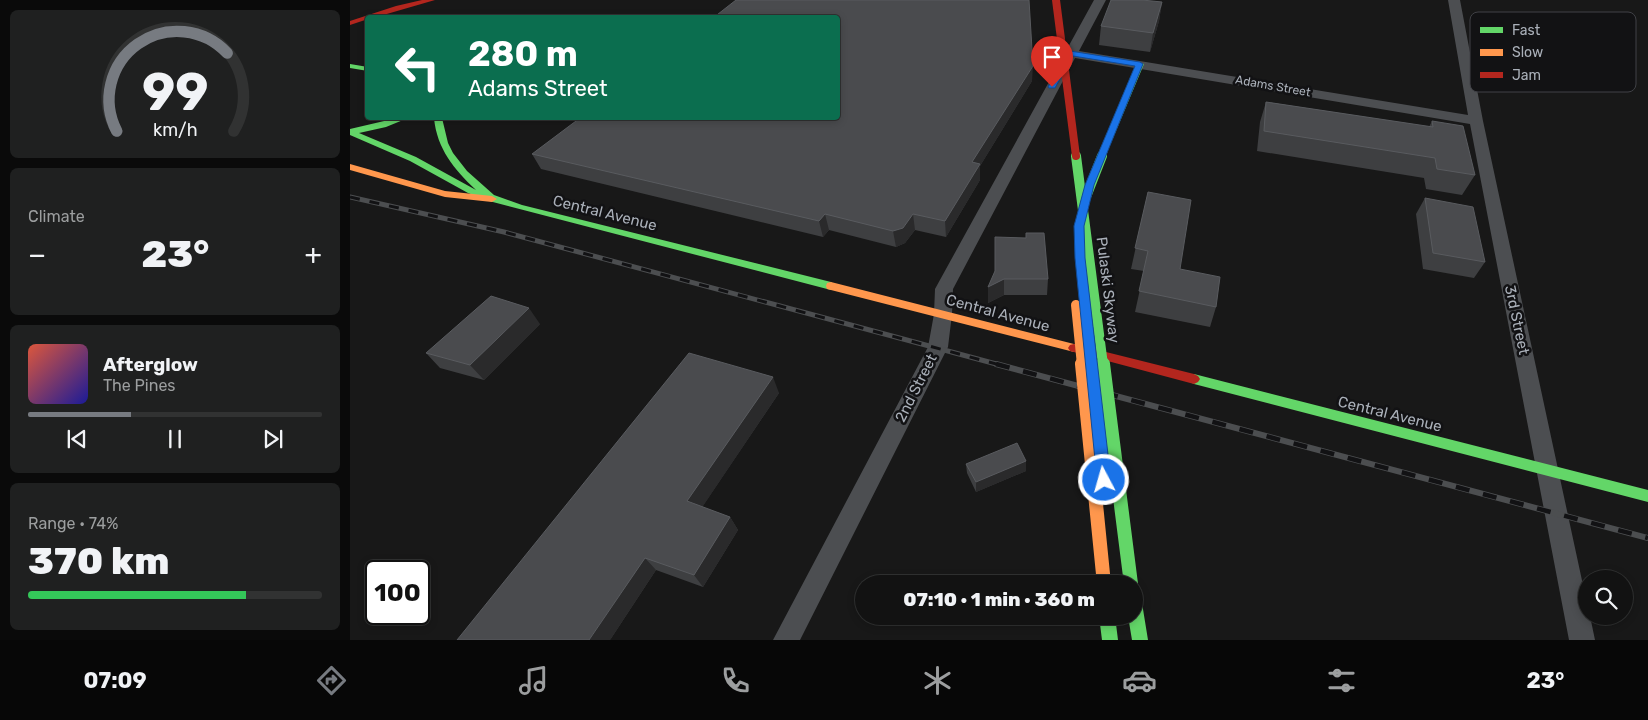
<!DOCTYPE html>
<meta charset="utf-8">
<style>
body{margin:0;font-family:Rubik,sans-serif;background:#1f2020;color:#f1f3f6;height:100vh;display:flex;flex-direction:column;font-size:19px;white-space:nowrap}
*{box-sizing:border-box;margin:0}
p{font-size:16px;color:#9c9e9f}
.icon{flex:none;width:28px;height:28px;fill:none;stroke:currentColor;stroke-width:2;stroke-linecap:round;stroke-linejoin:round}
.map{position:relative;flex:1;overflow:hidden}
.side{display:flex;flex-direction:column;gap:10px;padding:10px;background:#0a0a0a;width:350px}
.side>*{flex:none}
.banner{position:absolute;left:15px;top:15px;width:475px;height:105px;border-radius:5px;box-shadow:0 2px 8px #0003,0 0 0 1px #313232;background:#0b6e4f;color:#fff;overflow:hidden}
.buttons{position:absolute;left:1228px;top:570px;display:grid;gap:10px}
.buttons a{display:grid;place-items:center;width:55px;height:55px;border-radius:50%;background:#121212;box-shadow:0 2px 8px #0003,0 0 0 1px #313232;font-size:25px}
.speed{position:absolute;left:15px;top:560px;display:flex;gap:10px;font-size:25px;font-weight:700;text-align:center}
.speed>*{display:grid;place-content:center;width:65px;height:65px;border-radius:50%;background:#121212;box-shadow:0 2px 8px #0003,0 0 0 1px #313232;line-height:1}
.speed .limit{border:2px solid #111;border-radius:8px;background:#fff;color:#111}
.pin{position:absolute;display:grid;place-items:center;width:42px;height:42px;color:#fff;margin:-51px -21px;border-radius:50% 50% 50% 0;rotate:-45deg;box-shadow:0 0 5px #0007}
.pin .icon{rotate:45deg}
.me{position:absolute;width:55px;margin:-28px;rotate:354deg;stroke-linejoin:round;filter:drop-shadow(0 0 4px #0008)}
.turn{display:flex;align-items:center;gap:18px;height:105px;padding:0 20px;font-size:22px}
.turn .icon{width:65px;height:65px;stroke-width:2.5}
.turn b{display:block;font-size:35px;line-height:42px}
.big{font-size:38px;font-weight:800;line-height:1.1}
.side .tile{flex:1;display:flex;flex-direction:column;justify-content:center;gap:8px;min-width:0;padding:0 18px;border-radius:8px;background:#1f2020}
.side .dial{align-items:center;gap:0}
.dial svg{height:130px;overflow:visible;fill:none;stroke:#313232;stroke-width:7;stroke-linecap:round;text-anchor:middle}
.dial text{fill:#f1f3f6;stroke:none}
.song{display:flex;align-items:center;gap:15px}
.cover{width:60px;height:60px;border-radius:8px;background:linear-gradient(135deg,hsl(10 70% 55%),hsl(240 70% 35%))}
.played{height:5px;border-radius:2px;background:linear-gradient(90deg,#777b81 35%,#313232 35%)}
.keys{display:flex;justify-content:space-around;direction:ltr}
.heat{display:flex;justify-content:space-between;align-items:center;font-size:28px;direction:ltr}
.charge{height:8px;border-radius:4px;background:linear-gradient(90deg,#34c759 74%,#313232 0)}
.trip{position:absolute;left:505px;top:575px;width:288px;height:50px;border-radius:25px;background:#121212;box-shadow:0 2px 8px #0003,0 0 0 1px #313232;font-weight:800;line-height:50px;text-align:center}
.tab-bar{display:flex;height:80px;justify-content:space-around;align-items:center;background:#070707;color:#9c9e9f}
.tab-bar .icon{width:35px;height:35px}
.tab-bar .on{color:#777b81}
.tab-bar b{font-size:22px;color:#f1f3f6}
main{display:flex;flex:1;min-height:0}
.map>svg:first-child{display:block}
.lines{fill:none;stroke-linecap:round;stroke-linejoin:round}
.street{fill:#4c4e51;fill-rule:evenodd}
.fast{fill:#63d668;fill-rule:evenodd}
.slow{fill:#ff974d;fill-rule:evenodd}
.jam{fill:#b3261e;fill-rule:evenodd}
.rail-far1-casing{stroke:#4c4e50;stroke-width:5}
.rail-casing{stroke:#4c4e50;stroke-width:6}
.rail-far1{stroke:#121214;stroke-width:3;stroke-dasharray:10;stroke-linecap:butt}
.rail{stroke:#121214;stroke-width:4.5;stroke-dasharray:14;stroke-linecap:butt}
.fast-bridge-far2{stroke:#63d668;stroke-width:8}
.fast-bridge-far1{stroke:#63d668;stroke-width:10}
.fast-bridge{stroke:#63d668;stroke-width:14}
.slow-bridge-far1{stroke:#ff974d;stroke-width:10}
.slow-bridge{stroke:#ff974d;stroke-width:14}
.jam-bridge{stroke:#b3261e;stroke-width:8}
.wall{fill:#3e3f41}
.shaded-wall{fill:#2a2a2b}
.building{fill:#4a4b4e;stroke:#595b5f}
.route{fill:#1a73e8;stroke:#114b97}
.labels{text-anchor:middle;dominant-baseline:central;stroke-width:5;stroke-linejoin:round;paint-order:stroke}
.far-street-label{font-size:12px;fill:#aab0b9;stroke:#121214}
.street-label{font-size:15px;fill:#aab0b9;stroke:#121214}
.key{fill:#121214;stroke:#404146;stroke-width:1}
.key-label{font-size:14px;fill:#aab0b9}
</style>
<main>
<section class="side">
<div class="tile dial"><svg viewBox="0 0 100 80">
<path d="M14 69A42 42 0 1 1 86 69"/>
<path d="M14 69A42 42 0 0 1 82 21" stroke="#777b81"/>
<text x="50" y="56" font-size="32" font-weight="700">99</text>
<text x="50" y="72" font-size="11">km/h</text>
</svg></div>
<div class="tile"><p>Climate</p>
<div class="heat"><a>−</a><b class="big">23°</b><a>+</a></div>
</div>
<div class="tile">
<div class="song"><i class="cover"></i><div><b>Afterglow</b><p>The Pines</p></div></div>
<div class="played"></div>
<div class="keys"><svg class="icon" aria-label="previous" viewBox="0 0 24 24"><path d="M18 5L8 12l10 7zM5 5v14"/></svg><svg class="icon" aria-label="pause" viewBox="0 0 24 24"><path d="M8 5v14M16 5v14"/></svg><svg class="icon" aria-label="next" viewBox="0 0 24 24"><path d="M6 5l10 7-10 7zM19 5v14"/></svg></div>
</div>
<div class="tile"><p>Range · 74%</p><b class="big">370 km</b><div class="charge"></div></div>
</section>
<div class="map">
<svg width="1298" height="640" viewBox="0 0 1298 640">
<rect width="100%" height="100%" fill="#181818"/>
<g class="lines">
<path class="street" d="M 744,0 L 756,0 L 729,51 L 1118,115 L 1098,0 L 1110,0 L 1133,121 L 1236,599 L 1236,616 L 1240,616 L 1245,640 L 1219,640 L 1120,124 L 725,58 L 603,289 L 602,314 L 598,347 L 450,640 L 423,640 L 578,347 L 584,314 L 585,289 Z"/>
<path class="fast" d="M 787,62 L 794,64 L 758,150 L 757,152 L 751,152 L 750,150 Z
M 0,64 L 18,67 L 18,71 L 0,68 Z
M 47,118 L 58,118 L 36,127 L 9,133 L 66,157 L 126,190 C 104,169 87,149 84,118 L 92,118 L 98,143 L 103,153 L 117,171 L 144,195 L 172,205 L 481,282 L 486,286 L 481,290 L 139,201 L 118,193 L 60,161 L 0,135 L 0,129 Z
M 844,374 L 1298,490 L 1298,502 L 844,384 L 840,382 L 838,379 L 840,376 Z
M 784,595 L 789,598 L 792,603 L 798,640 L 782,640 L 778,616 L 784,616 Z
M 749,616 L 765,616 L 768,640 L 752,640 Z"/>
<path class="slow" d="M 0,164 L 95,191 L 142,196 L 147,199 L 142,202 L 95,197 L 0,170 Z
M 481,282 L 724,344 L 728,345 L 730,348 L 728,351 L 724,352 L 477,289 L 476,286 L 477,283 Z"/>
<path class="jam" d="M 72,0 L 85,0 L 23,18 L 18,18 L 18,19 L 0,25 L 0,21 L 46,6 Z
M 724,344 L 844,374 L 848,376 L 850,379 L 848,382 L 844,384 L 720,351 L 718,348 L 720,345 Z"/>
<defs>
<path id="rail-far1" d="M 0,197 L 154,232 L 650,365"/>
<path id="rail" d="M 646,364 L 1298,538"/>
</defs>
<use href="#rail-far1" class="rail-far1-casing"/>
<use href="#rail" class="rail-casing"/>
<use href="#rail-far1" class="rail-far1"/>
<use href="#rail" class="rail"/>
<path class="fast-bridge-far2" d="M 751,157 L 754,150"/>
<path class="fast-bridge-far1" d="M 726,156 L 753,365
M 734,202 L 752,156"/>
<path class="fast-bridge" d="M 753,364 L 781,584"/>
<path class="slow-bridge-far1" d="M 726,305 L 732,365"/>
<path class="slow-bridge" d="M 732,364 L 754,584"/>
<path class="jam-bridge" d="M 706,0 L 726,156"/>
</g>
<path class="wall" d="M 812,2 L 809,21 L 800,52 L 749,45 L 751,26 Z
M 682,81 L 630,166 L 630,180 L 596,237 L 565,230 L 555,243 L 546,247 L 479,230 L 473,237 L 191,169 L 182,154 Z
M 916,102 L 1079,127 L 1082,121 L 1125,175 L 1112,195 L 1076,189 L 1074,178 L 907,151 L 910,122 Z
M 798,192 L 830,269 L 866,307 L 860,327 L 785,312 L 794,271 L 781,269 Z
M 1075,198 L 1135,262 L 1124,278 L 1073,269 L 1066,214 Z
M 676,233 L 698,279 L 697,295 L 654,295 L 638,303 L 638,287 L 676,238 Z
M 190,324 L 134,380 L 90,368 L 76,353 Z
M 339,353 L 429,393 L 352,507 L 380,517 L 388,530 L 353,587 L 306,570 L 260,640 Z
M 676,461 L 676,471 L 626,492 L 617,473 L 616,464 Z"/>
<path class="shaded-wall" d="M 812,2 L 809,21 L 800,52 L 803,33 Z
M 683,66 L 682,81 L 630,166 L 630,180 L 596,237 L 595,221 L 622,162 Z
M 475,214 L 479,230 L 473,237 L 469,221 Z
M 563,214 L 565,230 L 555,243 L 546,247 L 543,231 Z
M 654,279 L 654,295 L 638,303 L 638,287 Z
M 179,308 L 190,324 L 134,380 L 120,365 Z
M 423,377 L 429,393 L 347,515 L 337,501 Z
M 676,461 L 676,471 L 626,492 L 626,482 Z
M 380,517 L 388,530 L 353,587 L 344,575 Z
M 295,558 L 306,570 L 260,640 L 239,640 Z"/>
<path class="building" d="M 386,0 L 679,0 L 683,66 L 622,162 L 630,164 L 595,221 L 563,214 L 553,228 L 543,231 L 475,214 L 469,221 L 182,154 L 230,118 L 488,118 L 488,18 L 363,18 Z
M 761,0 L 792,0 L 812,2 L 803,33 L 751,26 Z
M 916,102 L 1083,127 L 1082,121 L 1113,126 L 1125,175 L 1087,169 L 1085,158 L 914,131 Z
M 798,192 L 841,200 L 830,269 L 870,277 L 866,307 L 789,291 L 798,251 L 785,248 Z
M 1075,198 L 1123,207 L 1135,262 L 1083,253 Z
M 676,233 L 694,233 L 698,279 L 654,279 L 638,287 L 645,271 L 645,237 L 676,238 Z
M 141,296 L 179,308 L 120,365 L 76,353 Z
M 339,353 L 423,377 L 337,501 L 380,517 L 344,575 L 295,558 L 239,640 L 107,640 Z
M 667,443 L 676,461 L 626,482 L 616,464 Z"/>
<path class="route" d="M 720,51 L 790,62 L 793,64 L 744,185 L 734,226 L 735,258 L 761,480 L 759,485 L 754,486 L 749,485 L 747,480 L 725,258 L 724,226 L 735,185 L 785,66 L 723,56 L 705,88 L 699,88 L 698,87 L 716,53 Z"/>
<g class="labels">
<g class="far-street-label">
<text transform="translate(923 86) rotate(10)">Adams Street</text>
</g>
<g class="street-label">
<text transform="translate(255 213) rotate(14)">Central Avenue</text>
<text transform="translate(758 290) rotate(83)">Pulaski Skyway</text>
<text transform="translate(648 313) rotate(15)">Central Avenue</text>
<text transform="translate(1167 320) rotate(78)">3rd Street</text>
<text transform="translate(566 388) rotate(-63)">2nd Street</text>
<text transform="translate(1040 414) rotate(14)">Central Avenue</text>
</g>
</g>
<rect x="1120" y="12" width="166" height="80" rx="8" class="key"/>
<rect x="1130" y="27" width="23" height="6" fill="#63d668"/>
<rect x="1130" y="49" width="23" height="7" fill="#ff974d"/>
<rect x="1130" y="72" width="23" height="6" fill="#b3261e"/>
<g class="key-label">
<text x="1162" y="35">Fast</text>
<text x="1162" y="57">Slow</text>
<text x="1162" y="80">Jam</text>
</g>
</svg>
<div class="buttons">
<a><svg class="icon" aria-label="search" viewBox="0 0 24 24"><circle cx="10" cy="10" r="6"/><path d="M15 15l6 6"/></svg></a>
</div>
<div class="speed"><div class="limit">100</div></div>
<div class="pin" style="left:702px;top:87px;background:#d93025"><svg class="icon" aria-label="arrive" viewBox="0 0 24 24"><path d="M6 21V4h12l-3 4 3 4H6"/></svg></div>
<svg class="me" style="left:754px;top:480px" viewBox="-20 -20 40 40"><circle r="17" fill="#1a73e8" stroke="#fff" stroke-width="3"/><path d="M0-11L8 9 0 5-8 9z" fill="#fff"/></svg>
<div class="trip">07:10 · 1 min · 360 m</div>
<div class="banner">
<div class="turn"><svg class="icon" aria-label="left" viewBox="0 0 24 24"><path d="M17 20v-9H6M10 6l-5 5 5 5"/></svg><div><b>280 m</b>Adams Street</div></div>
</div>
</div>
</main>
<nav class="tab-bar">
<b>07:09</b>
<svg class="icon on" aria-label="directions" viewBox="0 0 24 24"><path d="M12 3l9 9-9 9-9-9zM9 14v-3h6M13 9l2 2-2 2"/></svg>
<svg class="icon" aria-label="music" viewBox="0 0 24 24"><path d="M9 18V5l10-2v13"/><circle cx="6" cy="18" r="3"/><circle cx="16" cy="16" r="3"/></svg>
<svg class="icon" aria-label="phone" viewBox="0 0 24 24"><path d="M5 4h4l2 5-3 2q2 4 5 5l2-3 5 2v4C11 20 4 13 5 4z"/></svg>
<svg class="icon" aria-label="climate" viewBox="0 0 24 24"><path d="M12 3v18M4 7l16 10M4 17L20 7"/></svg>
<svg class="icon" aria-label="car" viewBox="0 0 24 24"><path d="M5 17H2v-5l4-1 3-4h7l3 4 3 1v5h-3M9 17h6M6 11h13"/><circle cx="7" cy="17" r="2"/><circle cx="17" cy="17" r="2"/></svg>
<svg class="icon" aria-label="filters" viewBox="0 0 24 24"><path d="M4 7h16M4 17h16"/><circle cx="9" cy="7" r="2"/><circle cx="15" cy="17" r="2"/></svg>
<b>23°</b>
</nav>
